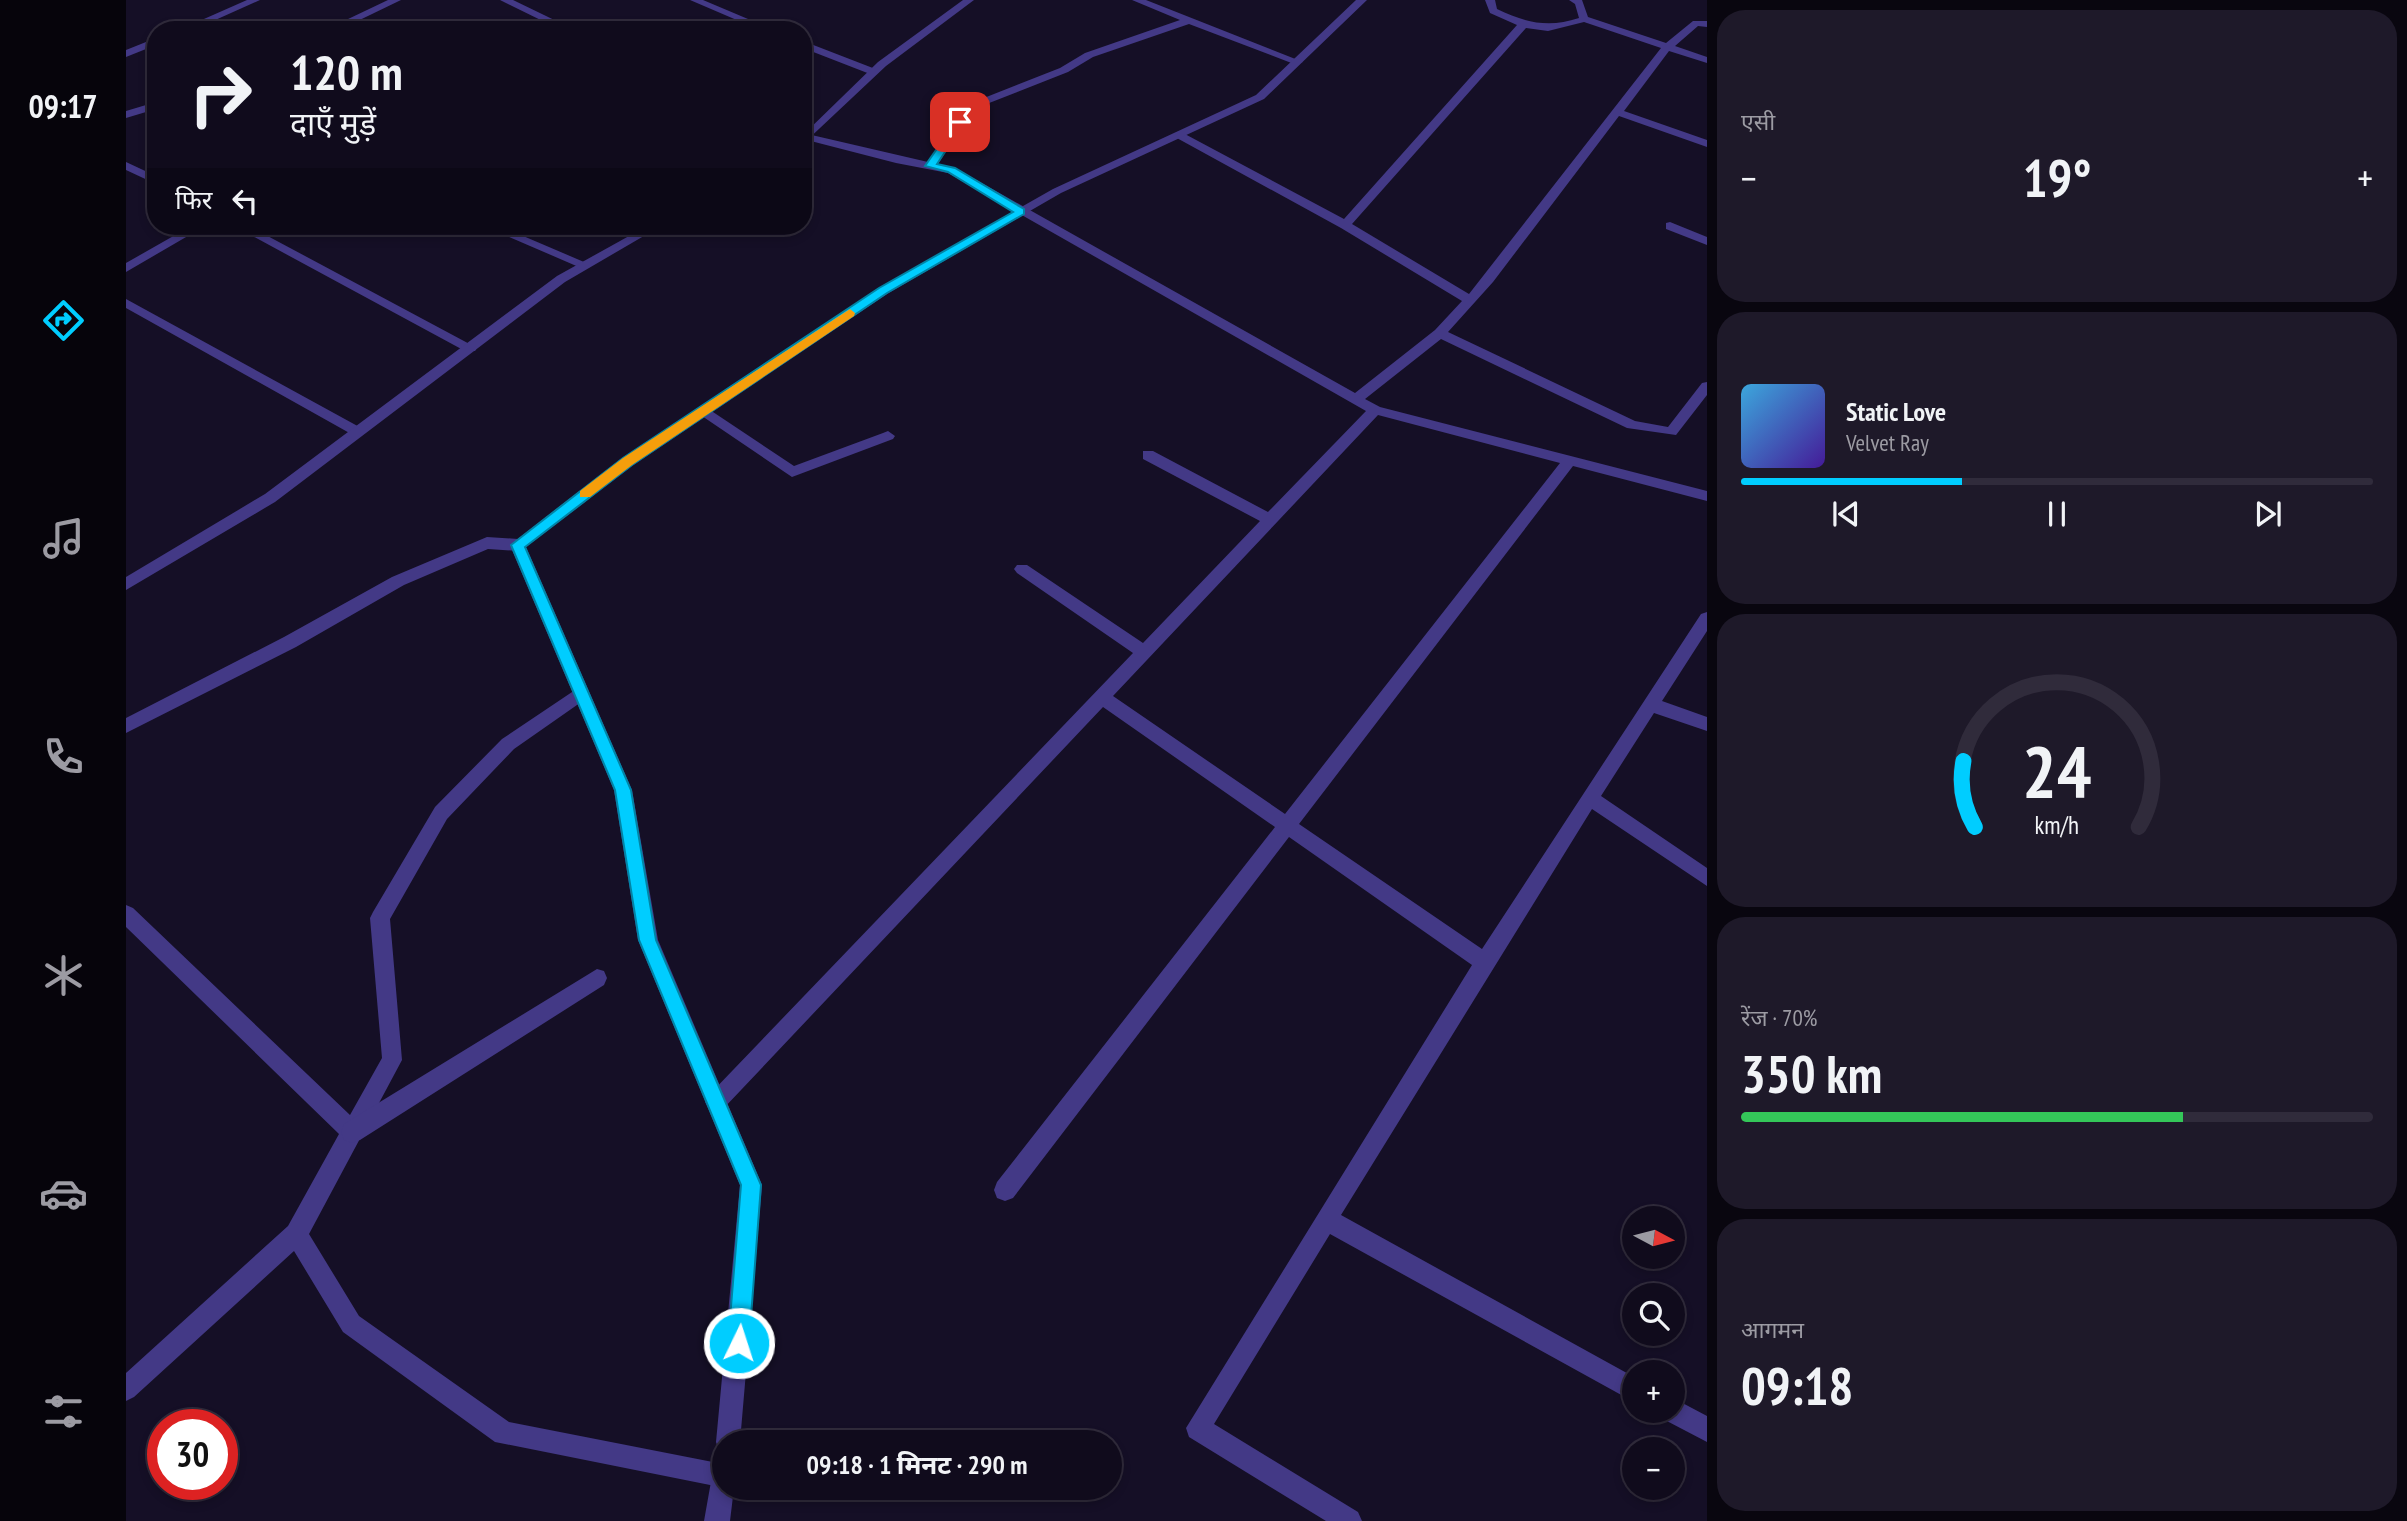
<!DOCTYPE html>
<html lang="hi">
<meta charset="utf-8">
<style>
body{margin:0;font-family:"PT Sans Narrow","Noto Sans Devanagari",sans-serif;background:#1e1929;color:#f1f3f6;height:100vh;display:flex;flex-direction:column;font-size:26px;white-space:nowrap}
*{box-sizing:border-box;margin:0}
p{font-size:23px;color:#9c9ba3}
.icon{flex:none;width:38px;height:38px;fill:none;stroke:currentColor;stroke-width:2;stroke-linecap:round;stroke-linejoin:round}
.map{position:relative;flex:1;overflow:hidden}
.sheet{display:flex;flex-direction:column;gap:10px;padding:10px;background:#09060f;width:700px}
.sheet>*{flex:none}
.banner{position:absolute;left:21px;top:21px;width:665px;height:214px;border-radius:28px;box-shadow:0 4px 10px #0003,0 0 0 2px #302b3b;background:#100b1c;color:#f1f3f6;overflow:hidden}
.needle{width:46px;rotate:97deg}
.fabs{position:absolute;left:1496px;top:1206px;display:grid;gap:14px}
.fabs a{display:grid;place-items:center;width:63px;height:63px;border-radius:50%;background:#100b1c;box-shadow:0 4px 10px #0003,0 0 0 2px #302b3b;font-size:35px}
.speed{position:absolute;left:21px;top:1409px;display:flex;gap:14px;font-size:35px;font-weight:700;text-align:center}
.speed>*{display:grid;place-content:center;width:91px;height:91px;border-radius:50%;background:#100b1c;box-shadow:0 4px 10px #0003,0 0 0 2px #302b3b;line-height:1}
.speed .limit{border:10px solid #d22;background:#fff;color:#111}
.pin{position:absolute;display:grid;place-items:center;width:60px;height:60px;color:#fff;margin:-30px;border-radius:14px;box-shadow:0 4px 10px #0006}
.me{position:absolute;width:77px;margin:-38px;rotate:4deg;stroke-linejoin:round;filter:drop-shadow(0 0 5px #0008)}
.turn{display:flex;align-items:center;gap:24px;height:147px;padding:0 28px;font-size:32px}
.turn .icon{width:91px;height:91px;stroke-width:2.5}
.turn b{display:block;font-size:49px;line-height:60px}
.then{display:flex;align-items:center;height:66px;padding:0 28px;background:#0003;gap:14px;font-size:26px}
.big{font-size:52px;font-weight:700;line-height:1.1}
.sheet .card{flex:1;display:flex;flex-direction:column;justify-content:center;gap:10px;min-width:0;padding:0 24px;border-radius:28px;background:#1e1929}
.sheet .dial{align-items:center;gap:0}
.dial svg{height:182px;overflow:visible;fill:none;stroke:#302b3b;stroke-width:7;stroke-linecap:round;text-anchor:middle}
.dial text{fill:#f1f3f6;stroke:none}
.song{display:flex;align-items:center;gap:21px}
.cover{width:84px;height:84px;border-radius:10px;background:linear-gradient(135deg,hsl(200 70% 55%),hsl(260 70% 35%))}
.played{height:7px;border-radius:4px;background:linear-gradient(90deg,#00cdff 35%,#302b3b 35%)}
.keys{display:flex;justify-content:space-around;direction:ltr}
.heat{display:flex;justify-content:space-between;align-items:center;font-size:38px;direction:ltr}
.charge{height:10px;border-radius:5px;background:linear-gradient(90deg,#34c759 70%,#302b3b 0)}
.trip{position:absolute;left:586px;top:1430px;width:410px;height:70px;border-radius:35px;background:#100b1c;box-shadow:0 4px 10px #0003,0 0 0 2px #302b3b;font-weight:700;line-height:70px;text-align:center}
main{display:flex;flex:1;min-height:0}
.menu{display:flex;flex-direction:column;width:126px;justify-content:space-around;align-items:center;background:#06040b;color:#9c9ba3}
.menu .icon{width:49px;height:49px}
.menu .active{color:#00cdff}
.menu b{font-size:32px;color:#f1f3f6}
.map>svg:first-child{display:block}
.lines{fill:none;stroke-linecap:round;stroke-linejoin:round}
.service{fill:#433986;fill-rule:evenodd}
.minor{fill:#433986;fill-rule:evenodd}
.route{fill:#00cdff;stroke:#0085a6;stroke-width:2}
.slow{fill:#f59e0b}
</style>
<main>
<nav class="menu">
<b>09:17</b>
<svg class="icon active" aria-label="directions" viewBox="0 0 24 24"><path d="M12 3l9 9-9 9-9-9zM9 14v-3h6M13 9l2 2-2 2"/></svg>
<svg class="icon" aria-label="music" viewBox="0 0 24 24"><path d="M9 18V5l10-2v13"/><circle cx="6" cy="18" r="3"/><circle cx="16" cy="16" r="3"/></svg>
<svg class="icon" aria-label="phone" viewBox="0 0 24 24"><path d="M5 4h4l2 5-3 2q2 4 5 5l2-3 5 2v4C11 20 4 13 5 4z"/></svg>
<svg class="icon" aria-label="climate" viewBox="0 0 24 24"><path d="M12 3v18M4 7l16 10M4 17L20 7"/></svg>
<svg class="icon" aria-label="car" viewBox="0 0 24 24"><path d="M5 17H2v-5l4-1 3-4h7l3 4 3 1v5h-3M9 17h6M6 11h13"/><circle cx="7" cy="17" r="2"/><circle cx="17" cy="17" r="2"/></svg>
<svg class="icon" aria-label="filters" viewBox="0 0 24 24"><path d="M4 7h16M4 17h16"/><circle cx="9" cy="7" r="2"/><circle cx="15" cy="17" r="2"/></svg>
</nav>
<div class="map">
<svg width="1581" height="1521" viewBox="0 0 1581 1521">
<rect width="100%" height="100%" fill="#150f26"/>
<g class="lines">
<path class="service" d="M 121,0 L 134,0 L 67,30 L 53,30 Z
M 262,0 L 275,0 L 213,30 L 199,30 Z
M 374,0 L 387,0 L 449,30 L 435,30 Z
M 564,0 L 577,0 L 648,30 L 634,30 Z
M 1006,0 L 1020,0 L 1177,62 L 1168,64 L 1063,24 L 967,57 L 942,72 L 835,114 L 839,122 L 812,164 L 829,168 L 1229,393 L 1309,330 L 1336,301 L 1215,228 L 1049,137 L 1049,133 L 1057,133 L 1218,219 L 1391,25 L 1364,13 L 1359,0 L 1369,0 L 1371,9 C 1400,23 1423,28 1453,18 L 1449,4 L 1443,0 L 1456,0 L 1462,17 L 1540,43 L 1567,21 L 1581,21 L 1581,27 L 1572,26 L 1549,46 L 1581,57 L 1581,63 L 1543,51 L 1498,111 L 1581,140 L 1581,147 L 1493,116 L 1367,282 L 1322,332 L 1509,421 L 1542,427 L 1576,383 L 1581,382 L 1581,395 L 1550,435 L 1501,428 L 1315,339 L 1239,399 L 1254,407 L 1581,491 L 1581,501 L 1447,466 L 1173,824 L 1356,949 L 1575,614 L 1581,612 L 1581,631 L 1536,701 L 1581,717 L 1581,731 L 1528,713 L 1475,796 L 1581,868 L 1581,886 L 1466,809 L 1215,1215 L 1508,1377 L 1508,1402 L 1204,1234 L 1088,1424 L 1232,1512 L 1236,1521 L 1200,1521 L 1063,1437 L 1060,1428 L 1346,965 L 1163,837 L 887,1198 L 879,1201 L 871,1198 L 868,1190 L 871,1182 L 1149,827 L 977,707 L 597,1109 L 590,1113 L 583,1109 L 579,1102 L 583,1095 L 1007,653 L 891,573 L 888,569 L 891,565 L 901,565 L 1017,643 L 1134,521 L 1017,459 L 1017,451 L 1027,451 L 1142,512 L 1240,411 L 822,173 L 770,163 L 677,139 L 677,133 L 802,162 L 829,122 L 825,111 L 934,68 L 959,53 L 1054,20 ZM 1458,22 L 1535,48 L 1343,294 L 1226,224 L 1400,28 L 1422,31 ZM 1252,415 L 1434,463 L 1159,814 L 987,696 Z
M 30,38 L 30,45 L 0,57 L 0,50 Z
M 677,41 L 752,70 L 753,72 L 744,74 L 677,48 Z
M 0,162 L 30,176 L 30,184 L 0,170 Z
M 1544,222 L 1581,237 L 1581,245 L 1540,229 L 1540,223 Z
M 65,226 L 79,226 L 0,272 L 0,263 Z
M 108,226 L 123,226 L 351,348 L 349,351 L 339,351 Z
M 358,226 L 374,226 L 465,265 L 455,268 Z
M 0,299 L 237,429 L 239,432 L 232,437 L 227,435 L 0,308 Z
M 578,406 L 668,466 L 757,433 L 762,431 L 769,436 L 767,439 L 666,477 L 573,414 L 573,408 Z
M 361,537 L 392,539 L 400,545 L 392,551 L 362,549 L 278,585 L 170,647 L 0,733 L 0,718 L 158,637 L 266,577 Z
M 455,686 L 461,688 L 463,693 L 461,698 L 388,749 L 321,819 L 264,919 L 276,1060 L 183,1234 L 233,1316 L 383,1422 L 597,1464 L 599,1488 L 369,1442 L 217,1332 L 168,1251 L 8,1397 L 0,1401 L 0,1373 L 162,1226 L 213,1134 L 0,927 L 0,905 L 7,908 L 224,1115 L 256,1058 L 244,918 L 247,912 L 309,807 L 376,739 Z
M 1547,1398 L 1581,1416 L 1581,1442 L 1537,1419 L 1534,1410 L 1547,1410 Z"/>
<path class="minor" d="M 837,0 L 848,0 L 760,66 L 677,144 L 677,135 L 752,62 Z
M 1230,0 L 1241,0 L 1138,99 L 935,193 L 761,294 L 506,466 L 400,547 L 506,790 L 532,940 L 636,1185 L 614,1442 L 598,1442 L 598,1453 L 593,1451 L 590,1442 L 614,1185 L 512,940 L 488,790 L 384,545 L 496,458 L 753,288 L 927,189 L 1130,95 Z
M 30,102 L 30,109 L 0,118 L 0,111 Z
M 521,226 L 535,226 L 439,282 L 149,502 L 0,590 L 0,577 L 139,494 L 431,276 Z
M 471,969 L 478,971 L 481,978 L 478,985 L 234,1140 L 226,1143 L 218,1140 L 215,1132 L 218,1124 Z
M 598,1456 L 598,1488 L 608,1488 L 604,1521 L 578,1521 L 589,1459 Z"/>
</g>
<path class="route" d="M 831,120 L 839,122 L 811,164 L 829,168 L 898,209 L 898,214 L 761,293 L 506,465 L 399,547 L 505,790 L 530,940 L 635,1185 L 623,1343 L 620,1351 L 613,1354 L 605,1351 L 602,1343 L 615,1185 L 513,940 L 489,790 L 385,545 L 497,458 L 753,288 L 887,212 L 822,172 L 799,166 Z"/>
<path class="slow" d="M 724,309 L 729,313 L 728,316 L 506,465 L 464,497 L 454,497 L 454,491 L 497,458 Z"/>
</svg>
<div class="fabs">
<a><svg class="needle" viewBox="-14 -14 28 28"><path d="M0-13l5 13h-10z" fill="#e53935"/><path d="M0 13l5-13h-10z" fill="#9c9ba3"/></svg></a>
<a><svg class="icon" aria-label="search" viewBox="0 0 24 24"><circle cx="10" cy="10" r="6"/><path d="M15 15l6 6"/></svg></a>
<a>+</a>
<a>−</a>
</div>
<div class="speed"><div class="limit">30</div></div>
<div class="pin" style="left:834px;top:122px;background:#d93025"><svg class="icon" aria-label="arrive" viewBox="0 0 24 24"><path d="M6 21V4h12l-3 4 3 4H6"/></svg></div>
<svg class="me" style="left:613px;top:1343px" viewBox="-20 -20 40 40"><circle r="17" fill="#00cdff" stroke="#fff" stroke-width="3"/><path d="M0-11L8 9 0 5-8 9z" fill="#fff"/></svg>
<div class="trip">09:18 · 1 मिनट · 290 m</div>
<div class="banner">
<div class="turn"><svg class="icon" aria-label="right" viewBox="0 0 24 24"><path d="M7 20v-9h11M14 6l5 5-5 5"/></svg><div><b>120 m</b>दाएँ मुड़ें</div></div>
<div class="then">फिर<svg class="icon" aria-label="left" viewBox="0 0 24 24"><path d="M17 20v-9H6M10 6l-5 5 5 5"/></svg></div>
</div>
</div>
<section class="sheet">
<div class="card"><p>एसी</p>
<div class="heat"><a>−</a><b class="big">19°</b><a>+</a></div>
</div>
<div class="card">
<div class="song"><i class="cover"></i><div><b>Static Love</b><p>Velvet Ray</p></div></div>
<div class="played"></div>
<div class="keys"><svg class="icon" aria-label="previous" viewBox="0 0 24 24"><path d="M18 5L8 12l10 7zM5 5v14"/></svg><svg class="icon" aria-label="pause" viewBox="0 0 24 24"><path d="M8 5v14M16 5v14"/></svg><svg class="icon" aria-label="next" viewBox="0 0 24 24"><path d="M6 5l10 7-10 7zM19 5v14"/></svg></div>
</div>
<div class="card dial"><svg viewBox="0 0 100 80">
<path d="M14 69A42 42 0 1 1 86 69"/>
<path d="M14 69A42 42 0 0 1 9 40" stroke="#00cdff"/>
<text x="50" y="56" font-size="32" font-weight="700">24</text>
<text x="50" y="72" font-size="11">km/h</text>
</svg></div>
<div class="card"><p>रेंज · 70%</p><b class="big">350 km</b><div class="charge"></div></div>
<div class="card"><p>आगमन</p><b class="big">09:18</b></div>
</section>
</main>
